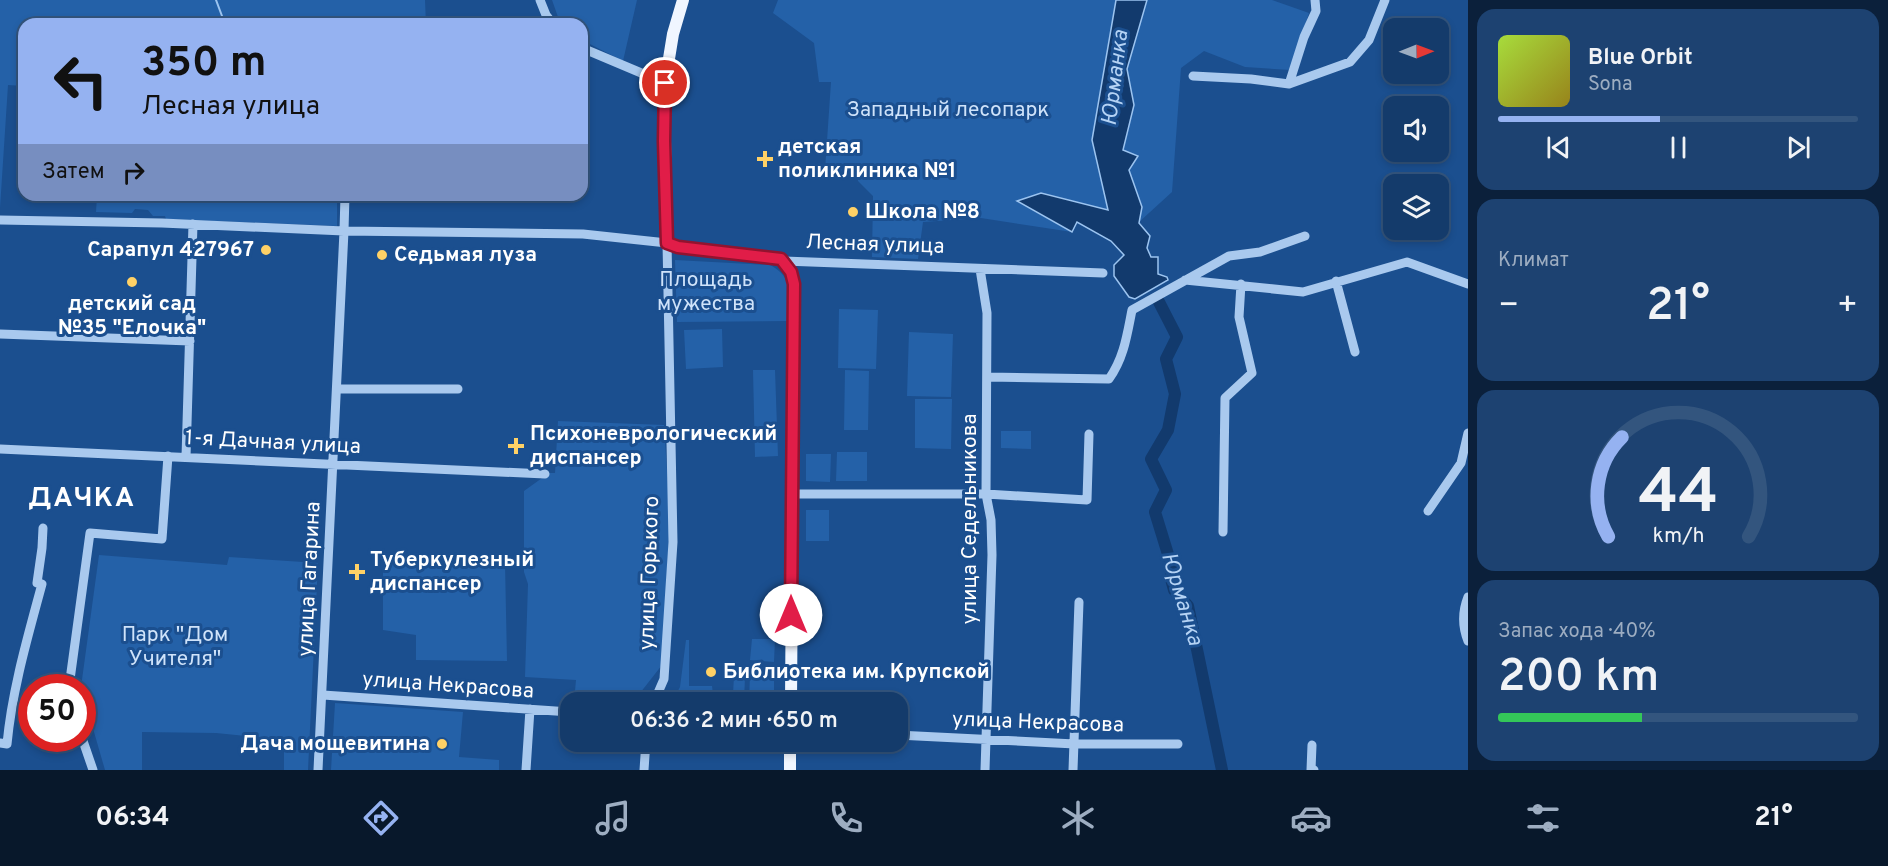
<!DOCTYPE html>
<html lang="ru">
<meta charset="utf-8">
<style>
body{margin:0;font-family:Overpass,sans-serif;background:#1d4271;color:#f1f3f6;height:100vh;display:flex;flex-direction:column;font-size:22px;white-space:nowrap}
*{box-sizing:border-box;margin:0}
p{font-size:20px;color:#9dadc1}
.icon{flex:none;width:33px;height:33px;fill:none;stroke:currentColor;stroke-width:2;stroke-linecap:round;stroke-linejoin:round}
.map{position:relative;flex:1;overflow:hidden}
.panel{display:flex;flex-direction:column;gap:9px;padding:9px;background:#0b203b;width:420px}
.panel>*{flex:none}
.hud{position:absolute;left:18px;top:18px;width:570px;height:183px;border-radius:18px;box-shadow:0 3px 9px #0003,0 0 0 2px #33557e;background:#95b2f1;color:#111;overflow:hidden}
.needle{width:39px;rotate:89deg}
.tools{position:absolute;left:1383px;top:18px;display:grid;gap:12px}
.tools a{display:grid;place-items:center;width:66px;height:66px;border-radius:12px;background:#143b6b;box-shadow:0 3px 9px #0003,0 0 0 2px #33557e;font-size:30px}
.speed{position:absolute;left:18px;top:674px;display:flex;gap:12px;font-size:30px;font-weight:700;text-align:center}
.speed>*{display:grid;place-content:center;width:78px;height:78px;border-radius:50%;background:#143b6b;box-shadow:0 3px 9px #0003,0 0 0 2px #33557e;line-height:1}
.speed .limit{border:9px solid #d22;background:#fff;color:#111}
.pin{position:absolute;display:grid;place-items:center;width:51px;height:51px;color:#fff;margin:-26px;border:3px solid #fff;border-radius:50%;box-shadow:0 2px 6px #0007}
.me{position:absolute;width:66px;margin:-33px;rotate:0deg;stroke-linejoin:round;filter:drop-shadow(0 0 4px #0008)}
.turn{display:flex;align-items:center;gap:21px;height:126px;padding:0 24px;font-size:27px}
.turn .icon{width:78px;height:78px;stroke-width:2.5}
.turn b{display:block;font-size:42px;line-height:51px}
.then{display:flex;align-items:center;height:57px;padding:0 24px;background:#0003;gap:12px;font-size:22px}
.big{font-size:45px;font-weight:600;line-height:1.1}
.panel .tile{flex:1;display:flex;flex-direction:column;justify-content:center;gap:9px;min-width:0;padding:0 21px;border-radius:18px;background:#1d4271}
.panel .dial{align-items:center;gap:0}
.dial svg{height:156px;overflow:visible;fill:none;stroke:#33557e;stroke-width:7;stroke-linecap:round;text-anchor:middle}
.dial text{fill:#f1f3f6;stroke:none}
.song{display:flex;align-items:center;gap:18px}
.cover{width:72px;height:72px;border-radius:9px;background:linear-gradient(135deg,hsl(80 70% 55%),hsl(50 70% 35%))}
.played{height:6px;border-radius:3px;background:linear-gradient(90deg,#95b2f1 45%,#33557e 45%)}
.keys{display:flex;justify-content:space-around;direction:ltr}
.heat{display:flex;justify-content:space-between;align-items:center;font-size:33px;direction:ltr}
.charge{height:9px;border-radius:4px;background:linear-gradient(90deg,#34c759 40%,#33557e 0)}
.trip{position:absolute;left:560px;top:692px;width:348px;height:60px;border-radius:18px;background:#143b6b;box-shadow:0 3px 9px #0003,0 0 0 2px #33557e;font-weight:600;line-height:60px;text-align:center}
.tabs{display:flex;height:96px;justify-content:space-around;align-items:center;background:#08182b;color:#9dadc1}
.tabs .icon{width:42px;height:42px}
.tabs .current{color:#95b2f1}
.tabs b{font-size:27px;color:#f1f3f6}
main{display:flex;flex:1;min-height:0}
.map>svg:first-child{display:block}
.green{fill:#2461a8}
.water{fill:#123a6d;stroke:#9cc4f0;stroke-width:1.5}
.lines{fill:none;stroke-linecap:round;stroke-linejoin:round}
.stream{stroke:#9cc4f0;stroke-width:2}
.river{stroke:#123a6d;stroke-width:12}
.minor{stroke:#a9c9ee;stroke-width:9}
.major{stroke:#f0f6ff;stroke-width:12}
.route-casing{stroke:#92132f;stroke-width:15}
.route{stroke:#e11d48;stroke-width:10}
.poi-dot{fill:#ffd166;stroke:#1b4f8f;stroke-width:2}
.labels{text-anchor:middle;dominant-baseline:central;stroke-width:6;stroke-linejoin:round;paint-order:stroke}
.park-label{font-size:21px;fill:#cfe3fa;stroke:#1b4f8f}
.poi-label{font-size:21px;font-weight:bold;fill:#fff;stroke:#1b4f8f;text-anchor:start}
.street-label{font-size:21px;fill:#fff;stroke:#1b4f8f}
.water-label{font-size:22px;font-style:italic;fill:#b5d3f5;stroke:#1b4f8f}
.district-label{font-size:27px;font-weight:bold;letter-spacing:1.5px;fill:#fff;stroke:#1b4f8f}
</style>
<main>
<div class="map">
<svg width="1468" height="770" viewBox="0 0 1468 770">
<rect width="100%" height="100%" fill="#1b4f8f"/>
<path class="green" d="M 0,0 L 425,0 L 426,24 L 24,24 L 24,86 L 8,85 L 0,208 Z
M 552,0 L 637,0 L 623,61 L 582,40 L 582,24 L 565,24 L 558,17 Z
M 778,0 L 1116,0 L 1092,140 L 1108,210 L 1018,202 L 1072,232 L 981,218 L 923,222 L 918,259 L 872,257 L 873,196 L 858,181 L 857,174 L 825,170 L 831,82 L 819,82 L 814,43 L 773,13 Z
M 1147,0 L 1272,0 L 1309,13 L 1291,70 L 1245,67 L 1204,51 L 1181,68 L 1172,192 L 1138,223 L 1142,207 L 1123,151 L 1134,105 L 1127,69 Z
M 199,195 L 337,195 L 337,226 L 166,219 L 165,216 L 153,216 L 148,210 L 135,209 L 132,213 L 96,212 L 97,196 L 198,198 Z
M 675,260 L 770,265 C 795,278 789,296 788,321 L 677,322 Z
M 839,309 L 878,310 L 876,369 L 838,368 Z
M 722,329 L 723,367 L 686,369 L 684,330 Z
M 909,332 L 953,334 L 951,397 L 907,396 Z
M 753,370 L 775,370 L 778,456 L 755,457 Z
M 845,370 L 869,371 L 868,430 L 844,430 Z
M 915,399 L 952,399 L 951,449 L 915,448 Z
M 558,421 L 664,425 L 670,516 L 662,665 L 633,702 L 615,701 L 615,694 L 575,691 L 576,680 L 525,677 L 528,584 L 524,572 L 524,491 L 549,473 L 555,473 Z
M 1001,431 L 1031,431 L 1031,449 L 1001,448 Z
M 837,452 L 867,452 L 867,481 L 836,481 Z
M 806,454 L 831,454 L 830,482 L 806,481 Z
M 806,510 L 829,510 L 829,541 L 806,541 Z
M 99,555 L 227,565 L 229,557 L 318,563 L 308,770 L 284,770 L 284,740 L 216,733 L 142,732 L 142,770 L 105,770 L 81,687 Z
M 383,564 L 505,564 L 507,661 L 416,660 L 416,635 L 383,630 Z
M 752,639 L 775,639 L 774,662 L 750,660 Z
M 686,640 L 689,640 L 689,686 L 712,686 L 713,694 L 733,694 L 734,676 L 745,677 L 744,702 L 672,702 L 680,687 Z
M 774,674 L 774,702 L 749,702 L 750,675 Z
M 335,703 L 463,712 L 459,757 L 499,760 L 499,770 L 331,770 Z"/>
<path class="water" d="M 1116,0 L 1147,0 L 1127,69 L 1134,105 L 1123,150 L 1138,156 L 1129,170 L 1142,207 L 1139,223 L 1150,236 L 1147,248 L 1151,257 L 1158,257 L 1158,274 L 1167,277 L 1168,280 L 1135,299 L 1129,297 L 1114,276 L 1114,265 L 1124,255 L 1111,241 L 1077,222 L 1072,232 L 1017,201 L 1041,193 L 1108,210 L 1092,140 Z"/>
<g class="lines">
<path class="stream" d="M 216,0 L 225,24"/>
<path class="river" d="M 1159,302 L 1177,337 L 1166,359 L 1175,394 L 1168,430 L 1151,459 L 1166,490 L 1155,512 L 1171,564 L 1171,579 L 1174,590 L 1188,606 L 1222,770"/>
<path class="minor" d="M 540,0 L 546,15 L 553,24
M 582,48 L 665,83
M 1193,76 L 1251,79 L 1289,84 L 1350,62 L 1369,40 L 1385,0
M 1289,84 L 1304,37 L 1316,11 L 1315,0
M 0,220 L 162,223 L 344,231 L 583,234 L 667,243 L 673,542 L 664,679 L 654,702
M 784,261 L 1103,273
M 980,269 L 987,313 L 986,494 L 991,520 L 992,555 L 985,770
M 1185,280 L 1303,292 L 1407,262 L 1468,284
M 1336,281 L 1355,352
M 0,334 L 190,341
M 987,377 L 1109,379 C 1124,358 1127,335 1132,310 L 1229,256 L 1260,252 L 1305,236
M 337,389 L 458,389
M 0,449 L 545,474
M 186,457 L 193,224
M 792,494 L 986,494 L 1087,500 L 1089,434
M 1428,511 L 1461,463 L 1468,433
M 1223,532 L 1225,398 L 1252,373 L 1239,317 L 1241,284
M 1468,597 C 1462,612 1462,626 1468,641
M 69,687 L 90,533 L 162,539 L 168,456
M 323,695 L 570,712
M 897,735 L 1075,744 L 1178,744
M 82,738 L 93,770
M 0,743 L 7,744 C 12,690 28,636 42,584 L 37,583 L 42,548 L 43,528
M 1312,745 L 1311,770 L 1314,770
M 318,770 L 344,231 L 345,195
M 526,770 L 530,709
M 644,770 L 646,741
M 1073,770 L 1079,602"/>
<path class="major" d="M 683,0 L 673,34 L 665,83 L 665,141 L 667,243 L 678,247 L 781,259 L 791,272 L 794,283 L 791,702
M 790,770 L 790,741"/>
</g>
<g class="lines">
<defs>
<path id="route" d="M 665,83 L 664,141 L 667,243 L 678,247 L 781,259 L 791,272 L 794,284 L 791,615"/>
</defs>
<use href="#route" class="route-casing"/>
<use href="#route" class="route"/>
</g>
<g class="poi-dot">
<path d="M762 150h6v6h6v6h-6v6h-6v-6h-6v-6h6z"/>
<circle cx="853" cy="212" r="6"/>
<circle cx="266" cy="250" r="6"/>
<circle cx="382" cy="255" r="6"/>
<circle cx="132" cy="282" r="6"/>
<path d="M513 437h6v6h6v6h-6v6h-6v-6h-6v-6h6z"/>
<path d="M354 563h6v6h6v6h-6v6h-6v-6h-6v-6h6z"/>
<circle cx="711" cy="672" r="6"/>
<circle cx="442" cy="744" r="6"/>
</g>
<g class="labels">
<g class="park-label">
<text x="948" y="110">Западный лесопарк</text>
<text x="706" y="280">Площадь<tspan x="706" dy="24">мужества</tspan></text>
<text x="175" y="635">Парк "Дом<tspan x="175" dy="24">Учителя"</tspan></text>
</g>
<g class="poi-label">
<text x="778" y="147">детская<tspan x="778" dy="24">поликлиника №1</tspan></text>
<text x="865" y="212">Школа №8</text>
<text x="254" y="250" text-anchor="end">Сарапул 427967</text>
<text x="394" y="255">Седьмая луза</text>
<text x="132" y="304" text-anchor="middle">детский сад<tspan x="132" dy="24">№35 "Елочка"</tspan></text>
<text x="530" y="434">Психоневрологический<tspan x="530" dy="24">диспансер</tspan></text>
<text x="370" y="560">Туберкулезный<tspan x="370" dy="24">диспансер</tspan></text>
<text x="723" y="672">Библиотека им. Крупской</text>
<text x="430" y="744" text-anchor="end">Дача мощевитина</text>
</g>
<g class="street-label">
<text transform="translate(875 245) rotate(2)">Лесная улица</text>
<text transform="translate(273 443) rotate(3)">1-я Дачная улица</text>
<text transform="translate(970 519) rotate(-90)">улица Седельникова</text>
<text transform="translate(650 573) rotate(-88)">улица Горького</text>
<text transform="translate(310 579) rotate(-87)">улица Гагарина</text>
<text transform="translate(448 686) rotate(4)">улица Некрасова</text>
<text transform="translate(1038 723) rotate(2)">улица Некрасова</text>
</g>
<g class="water-label">
<text transform="translate(1116 78) rotate(-83)">Юрманка</text>
<text transform="translate(1181 599) rotate(73)">Юрманка</text>
</g>
<g class="district-label">
<text x="82" y="499">ДАЧКА</text>
</g>
</g>
</svg>
<div class="tools">
<a><svg class="needle" viewBox="-14 -14 28 28"><path d="M0-13l5 13h-10z" fill="#e53935"/><path d="M0 13l5-13h-10z" fill="#9dadc1"/></svg></a>
<a><svg class="icon" aria-label="sound" viewBox="0 0 24 24"><path d="M4 9h4l5-4v14l-5-4H4zM17 9q2 3 0 6"/></svg></a>
<a><svg class="icon" aria-label="layers" viewBox="0 0 24 24"><path d="M12 4l9 5-9 5-9-5zM3 14l9 5 9-5"/></svg></a>
</div>
<div class="speed"><div class="limit">50</div></div>
<div class="pin" style="left:665px;top:83px;background:#d93025"><svg class="icon" aria-label="arrive" viewBox="0 0 24 24"><path d="M6 21V4h12l-3 4 3 4H6"/></svg></div>
<svg class="me" style="left:791px;top:615px" viewBox="-20 -20 40 40"><circle r="19" fill="#fff"/><path d="M0-13L10 11 0 6-10 11z" fill="#e11d48"/></svg>
<div class="trip">06:36 · 2 мин · 650 m</div>
<div class="hud">
<div class="turn"><svg class="icon" aria-label="left" viewBox="0 0 24 24"><path d="M17 20v-9H6M10 6l-5 5 5 5"/></svg><div><b>350 m</b>Лесная улица</div></div>
<div class="then">Затем<svg class="icon" aria-label="right" viewBox="0 0 24 24"><path d="M7 20v-9h11M14 6l5 5-5 5"/></svg></div>
</div>
</div>
<section class="panel">
<div class="tile">
<div class="song"><i class="cover"></i><div><b>Blue Orbit</b><p>Sona</p></div></div>
<div class="played"></div>
<div class="keys"><svg class="icon" aria-label="previous" viewBox="0 0 24 24"><path d="M18 5L8 12l10 7zM5 5v14"/></svg><svg class="icon" aria-label="pause" viewBox="0 0 24 24"><path d="M8 5v14M16 5v14"/></svg><svg class="icon" aria-label="next" viewBox="0 0 24 24"><path d="M6 5l10 7-10 7zM19 5v14"/></svg></div>
</div>
<div class="tile"><p>Климат</p>
<div class="heat"><a>−</a><b class="big">21°</b><a>+</a></div>
</div>
<div class="tile dial"><svg viewBox="0 0 100 80">
<path d="M14 69A42 42 0 1 1 86 69"/>
<path d="M14 69A42 42 0 0 1 21 18" stroke="#95b2f1"/>
<text x="50" y="56" font-size="32" font-weight="700">44</text>
<text x="50" y="72" font-size="11">km/h</text>
</svg></div>
<div class="tile"><p>Запас хода · 40%</p><b class="big">200 km</b><div class="charge"></div></div>
</section>
</main>
<nav class="tabs">
<b>06:34</b>
<svg class="icon current" aria-label="directions" viewBox="0 0 24 24"><path d="M12 3l9 9-9 9-9-9zM9 14v-3h6M13 9l2 2-2 2"/></svg>
<svg class="icon" aria-label="music" viewBox="0 0 24 24"><path d="M9 18V5l10-2v13"/><circle cx="6" cy="18" r="3"/><circle cx="16" cy="16" r="3"/></svg>
<svg class="icon" aria-label="phone" viewBox="0 0 24 24"><path d="M5 4h4l2 5-3 2q2 4 5 5l2-3 5 2v4C11 20 4 13 5 4z"/></svg>
<svg class="icon" aria-label="climate" viewBox="0 0 24 24"><path d="M12 3v18M4 7l16 10M4 17L20 7"/></svg>
<svg class="icon" aria-label="car" viewBox="0 0 24 24"><path d="M5 17H2v-5l4-1 3-4h7l3 4 3 1v5h-3M9 17h6M6 11h13"/><circle cx="7" cy="17" r="2"/><circle cx="17" cy="17" r="2"/></svg>
<svg class="icon" aria-label="filters" viewBox="0 0 24 24"><path d="M4 7h16M4 17h16"/><circle cx="9" cy="7" r="2"/><circle cx="15" cy="17" r="2"/></svg>
<b>21°</b>
</nav>
